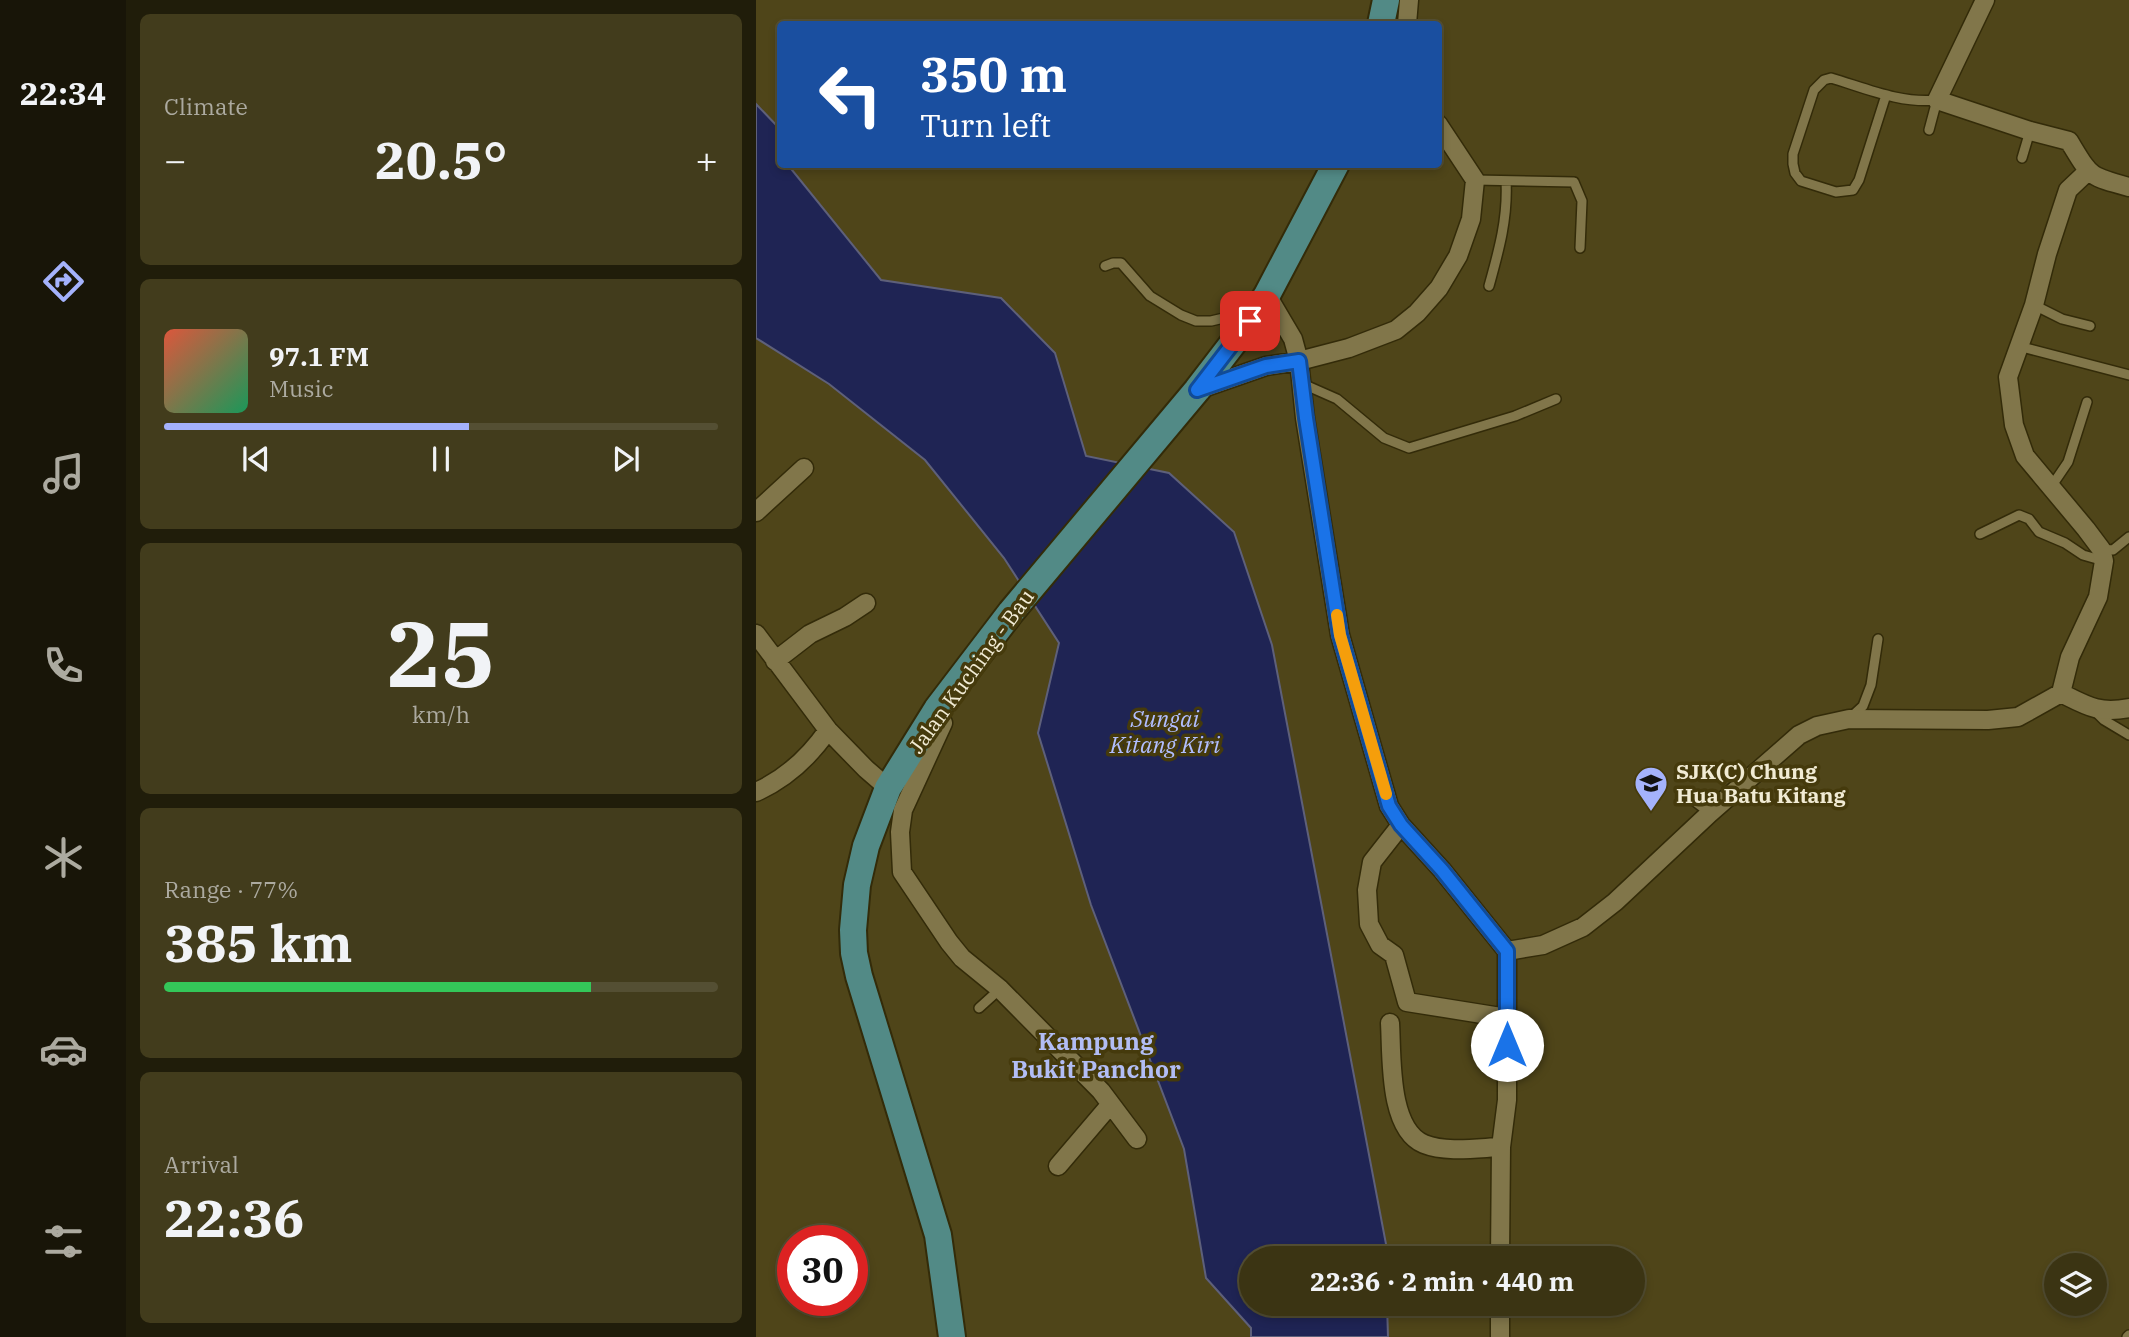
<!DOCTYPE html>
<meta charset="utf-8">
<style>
body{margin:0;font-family:"IBM Plex Serif",serif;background:#423c1c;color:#f1f3f6;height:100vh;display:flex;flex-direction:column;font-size:26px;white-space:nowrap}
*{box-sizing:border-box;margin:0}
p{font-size:23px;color:#acaaa0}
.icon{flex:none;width:38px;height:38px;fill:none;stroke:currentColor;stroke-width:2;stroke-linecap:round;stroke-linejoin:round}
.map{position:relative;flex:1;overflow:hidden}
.details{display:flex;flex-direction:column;gap:14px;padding:14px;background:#201d0a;width:630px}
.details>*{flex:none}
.banner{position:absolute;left:21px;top:21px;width:665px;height:147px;border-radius:7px;box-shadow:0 4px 10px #0003,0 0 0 2px #544f33;background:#1a4fa0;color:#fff;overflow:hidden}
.tools{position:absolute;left:1288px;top:1253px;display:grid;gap:14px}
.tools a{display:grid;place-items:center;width:63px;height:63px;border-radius:50%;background:#3b3413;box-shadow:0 4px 10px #0003,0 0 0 2px #544f33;font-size:35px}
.speed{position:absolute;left:21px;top:1225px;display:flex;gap:14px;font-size:35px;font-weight:700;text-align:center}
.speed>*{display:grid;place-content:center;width:91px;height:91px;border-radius:50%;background:#3b3413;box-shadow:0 4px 10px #0003,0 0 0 2px #544f33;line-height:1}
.speed .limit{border:10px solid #d22;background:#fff;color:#111}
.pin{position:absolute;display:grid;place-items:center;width:60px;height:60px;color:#fff;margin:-30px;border-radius:14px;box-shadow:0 4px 10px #0006}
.me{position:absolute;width:77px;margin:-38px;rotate:0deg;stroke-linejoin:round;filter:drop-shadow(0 0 5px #0008)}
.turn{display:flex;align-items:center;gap:24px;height:147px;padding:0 28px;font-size:32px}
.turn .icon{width:91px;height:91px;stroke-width:2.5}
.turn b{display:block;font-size:49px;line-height:60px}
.big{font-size:52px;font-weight:700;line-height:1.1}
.details .widget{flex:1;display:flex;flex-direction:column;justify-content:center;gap:10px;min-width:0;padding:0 24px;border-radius:10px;background:#423c1c}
.details .dial{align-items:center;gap:0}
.dial b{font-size:91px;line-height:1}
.song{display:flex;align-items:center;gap:21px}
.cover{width:84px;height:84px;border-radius:10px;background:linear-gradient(135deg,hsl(10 70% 55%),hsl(150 70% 35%))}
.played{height:7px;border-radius:4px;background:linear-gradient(90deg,#a4b2fc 55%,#544f33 55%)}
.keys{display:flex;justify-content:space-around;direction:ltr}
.heat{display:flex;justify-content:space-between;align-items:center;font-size:38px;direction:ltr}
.charge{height:10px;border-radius:5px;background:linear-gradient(90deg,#34c759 77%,#544f33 0)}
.trip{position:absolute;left:483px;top:1246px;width:406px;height:70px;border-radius:35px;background:#3b3413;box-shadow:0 4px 10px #0003,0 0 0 2px #544f33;font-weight:700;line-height:70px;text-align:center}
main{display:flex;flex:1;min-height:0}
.dock{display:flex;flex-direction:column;width:126px;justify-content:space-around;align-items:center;background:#181508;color:#acaaa0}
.dock .icon{width:49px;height:49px}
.dock .selected{color:#a4b2fc}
.dock b{font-size:32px;color:#f1f3f6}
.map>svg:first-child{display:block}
.water{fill:#1f2454;stroke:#5e607a;stroke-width:2}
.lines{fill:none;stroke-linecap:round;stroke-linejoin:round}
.lane-casing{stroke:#332b09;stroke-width:12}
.street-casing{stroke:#332b09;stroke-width:21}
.primary-casing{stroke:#332b09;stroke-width:30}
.lane{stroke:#81764a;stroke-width:9}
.street{stroke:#81764a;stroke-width:18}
.primary{stroke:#528a86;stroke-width:26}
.route-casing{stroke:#114b97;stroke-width:18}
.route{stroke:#1a73e8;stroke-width:12}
.slow{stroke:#f59e0b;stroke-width:12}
.labels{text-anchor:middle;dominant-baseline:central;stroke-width:7;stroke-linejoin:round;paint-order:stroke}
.street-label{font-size:21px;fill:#f1ebd4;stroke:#453a0c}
.poi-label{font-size:21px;font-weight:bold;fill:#f1ebd4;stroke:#453a0c;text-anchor:start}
.water-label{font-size:23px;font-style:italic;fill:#b1beff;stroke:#453a0c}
.quarter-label{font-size:24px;font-weight:bold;fill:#b2bdf5;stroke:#453a0c}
</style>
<main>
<nav class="dock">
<b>22:34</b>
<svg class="icon selected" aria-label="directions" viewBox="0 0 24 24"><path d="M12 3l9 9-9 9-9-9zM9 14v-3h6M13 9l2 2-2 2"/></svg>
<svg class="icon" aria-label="music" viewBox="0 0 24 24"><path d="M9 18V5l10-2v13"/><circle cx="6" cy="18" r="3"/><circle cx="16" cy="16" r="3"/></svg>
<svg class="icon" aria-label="phone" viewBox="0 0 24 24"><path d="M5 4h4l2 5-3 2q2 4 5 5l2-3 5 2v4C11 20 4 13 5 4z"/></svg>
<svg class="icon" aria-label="climate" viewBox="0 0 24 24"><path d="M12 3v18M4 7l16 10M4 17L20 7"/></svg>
<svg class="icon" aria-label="car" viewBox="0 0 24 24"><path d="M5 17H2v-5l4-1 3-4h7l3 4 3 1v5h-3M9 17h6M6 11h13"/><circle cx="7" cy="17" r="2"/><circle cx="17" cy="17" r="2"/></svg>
<svg class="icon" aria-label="filters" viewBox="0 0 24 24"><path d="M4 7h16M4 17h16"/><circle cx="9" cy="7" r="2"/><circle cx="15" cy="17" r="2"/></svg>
</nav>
<section class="details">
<div class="widget"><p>Climate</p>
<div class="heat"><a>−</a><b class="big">20.5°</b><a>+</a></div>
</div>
<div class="widget">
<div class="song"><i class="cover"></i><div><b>97.1 FM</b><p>Music</p></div></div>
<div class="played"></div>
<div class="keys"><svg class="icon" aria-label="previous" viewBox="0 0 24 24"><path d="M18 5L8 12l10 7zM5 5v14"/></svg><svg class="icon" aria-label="pause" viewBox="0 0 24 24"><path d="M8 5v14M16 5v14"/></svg><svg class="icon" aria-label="next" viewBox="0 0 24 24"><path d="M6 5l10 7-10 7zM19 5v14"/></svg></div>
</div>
<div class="widget dial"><b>25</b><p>km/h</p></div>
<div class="widget"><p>Range · 77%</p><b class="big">385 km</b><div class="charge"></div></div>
<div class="widget"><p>Arrival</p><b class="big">22:36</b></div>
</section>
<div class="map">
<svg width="1373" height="1337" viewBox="0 0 1373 1337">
<rect width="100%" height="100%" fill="#4f4519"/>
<path class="water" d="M 0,104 L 24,129 L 24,164 L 32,165 L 125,280 L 245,298 L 299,353 L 330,456 L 413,473 L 478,532 L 516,645 L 630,1244 L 630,1258 L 495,1258 L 495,1304 L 631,1304 L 632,1337 L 495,1337 L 495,1328 L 450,1278 L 428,1149 L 335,905 L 282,733 L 303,643 L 248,558 L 169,460 L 73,384 L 0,338 Z"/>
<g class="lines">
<defs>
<path id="lane" d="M 1130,95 L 1103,180 L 1097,190 L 1080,192 L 1045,181 L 1039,173 L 1037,164 L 1037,154 L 1058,90 L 1068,80 L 1075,78 C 1109,88 1145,104 1181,100 L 1173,130
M 1266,158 L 1274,131
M 719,180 L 818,182 L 826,201 L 824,248
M 349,266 L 357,263 L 365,263 L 394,296 L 425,315 L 440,321 L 455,321 L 472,317 L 489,320
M 733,286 C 743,250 752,218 750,181
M 1278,305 L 1306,319 L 1334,326
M 1262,346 L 1373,375
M 547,384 L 581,399 L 628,438 L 653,448 L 759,416 L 800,399
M 1295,487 L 1312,462 L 1331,402
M 1224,534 L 1263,515 L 1273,519 L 1283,532 L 1309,543 L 1327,555 L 1348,561
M 1345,549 L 1357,550 L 1373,537
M 1339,711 L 1348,720 L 1373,735
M 1094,718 L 1107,706 L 1115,685 L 1122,639
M 933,797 L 954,813
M 223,1008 L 244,989
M 1371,1337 L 1373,1335"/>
<path id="street" d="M 1229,0 L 1181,100 L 1274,131 L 1313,141 C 1335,177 1332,176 1373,187
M 651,24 L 653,0
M 511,295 L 537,339 L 543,361 L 549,418 L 584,635 L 633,806 L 645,825 L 686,870 L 751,951 L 751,1100 L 745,1147 L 744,1258
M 444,389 L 510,366 L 543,361 L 593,348 L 640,330 L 661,313 L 683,288 L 702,256 L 715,219 L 719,180 L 682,124
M 0,512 L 48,468
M 0,634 L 72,730 L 110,769 L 132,788
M 19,661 L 54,634 L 89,617 L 110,603
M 1305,693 C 1331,706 1343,714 1373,708
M 181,709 L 187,723 L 147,810 L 144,832 L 146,872 L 193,942 L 206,958 L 244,989 L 345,1091 L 381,1139
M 0,792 C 29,779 54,756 72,730
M 645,825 L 616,862 L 611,890 L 613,924 L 624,945 L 638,955 L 651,1002 L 751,1018
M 751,951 L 787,945 L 827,927 L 859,902 L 954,813 L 1043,735 L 1061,726 L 1093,719 L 1232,720 L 1262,717 L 1305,693 L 1314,657 L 1342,597 L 1348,561 L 1345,549 L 1330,529 L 1269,456 L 1258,425 L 1252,377 L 1278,305 L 1291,254 L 1312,190 L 1331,172
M 634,1023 C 636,1056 632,1129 668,1144 C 690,1153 722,1148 745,1147
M 302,1166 L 354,1105
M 744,1337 L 744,1304"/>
<path id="primary" d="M 625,24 L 630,0
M 196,1337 L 182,1235 L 103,976 L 98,953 L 97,930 L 101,885 L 110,846 L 132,788 L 181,709 L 255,612 L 441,390 L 494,321 L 511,295 L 580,164"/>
</defs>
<use href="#lane" class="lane-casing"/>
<use href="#street" class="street-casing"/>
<use href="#primary" class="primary-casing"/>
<use href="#lane" class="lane"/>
<use href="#street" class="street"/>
<use href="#primary" class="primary"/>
</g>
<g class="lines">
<defs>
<path id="route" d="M 494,321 L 441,390 L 510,366 L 543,361 L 550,418 L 584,635 L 633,806 L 645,825 L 686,870 L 751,951 L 751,1045"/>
</defs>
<use href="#route" class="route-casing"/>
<use href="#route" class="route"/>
<path class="slow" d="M 581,615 L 584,635 L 630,794"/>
</g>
<defs>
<symbol id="school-pin" viewBox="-11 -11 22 30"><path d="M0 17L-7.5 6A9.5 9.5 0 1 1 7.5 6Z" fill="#a4b2fc" stroke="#453a0c"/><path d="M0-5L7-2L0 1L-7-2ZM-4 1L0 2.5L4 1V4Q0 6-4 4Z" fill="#111"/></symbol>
</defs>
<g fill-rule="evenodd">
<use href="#school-pin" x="876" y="764" width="38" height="52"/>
</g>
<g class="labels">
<g class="street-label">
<text transform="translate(215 671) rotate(-54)">Jalan Kuching - Bau</text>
</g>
<g class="poi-label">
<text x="920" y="771">SJK(C) Chung<tspan x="920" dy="24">Hua Batu Kitang</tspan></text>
</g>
<g class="water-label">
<text x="409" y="718">Sungai<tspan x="409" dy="26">Kitang Kiri</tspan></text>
</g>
<g class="quarter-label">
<text x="340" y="1041">Kampung<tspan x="340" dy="28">Bukit Panchor</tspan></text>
</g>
</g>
</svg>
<div class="tools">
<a><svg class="icon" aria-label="layers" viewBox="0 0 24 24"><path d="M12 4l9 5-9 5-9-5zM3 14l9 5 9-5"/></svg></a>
</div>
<div class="speed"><div class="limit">30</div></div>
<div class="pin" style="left:494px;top:321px;background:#d93025"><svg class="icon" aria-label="arrive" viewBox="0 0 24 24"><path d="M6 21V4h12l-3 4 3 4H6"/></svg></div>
<svg class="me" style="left:751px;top:1045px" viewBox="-20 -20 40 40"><circle r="19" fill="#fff"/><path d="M0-13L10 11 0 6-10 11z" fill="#1a73e8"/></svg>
<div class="trip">22:36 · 2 min · 440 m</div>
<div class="banner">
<div class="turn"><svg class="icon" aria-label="left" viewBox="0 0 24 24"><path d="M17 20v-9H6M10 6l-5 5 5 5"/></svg><div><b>350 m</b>Turn left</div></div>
</div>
</div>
</main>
